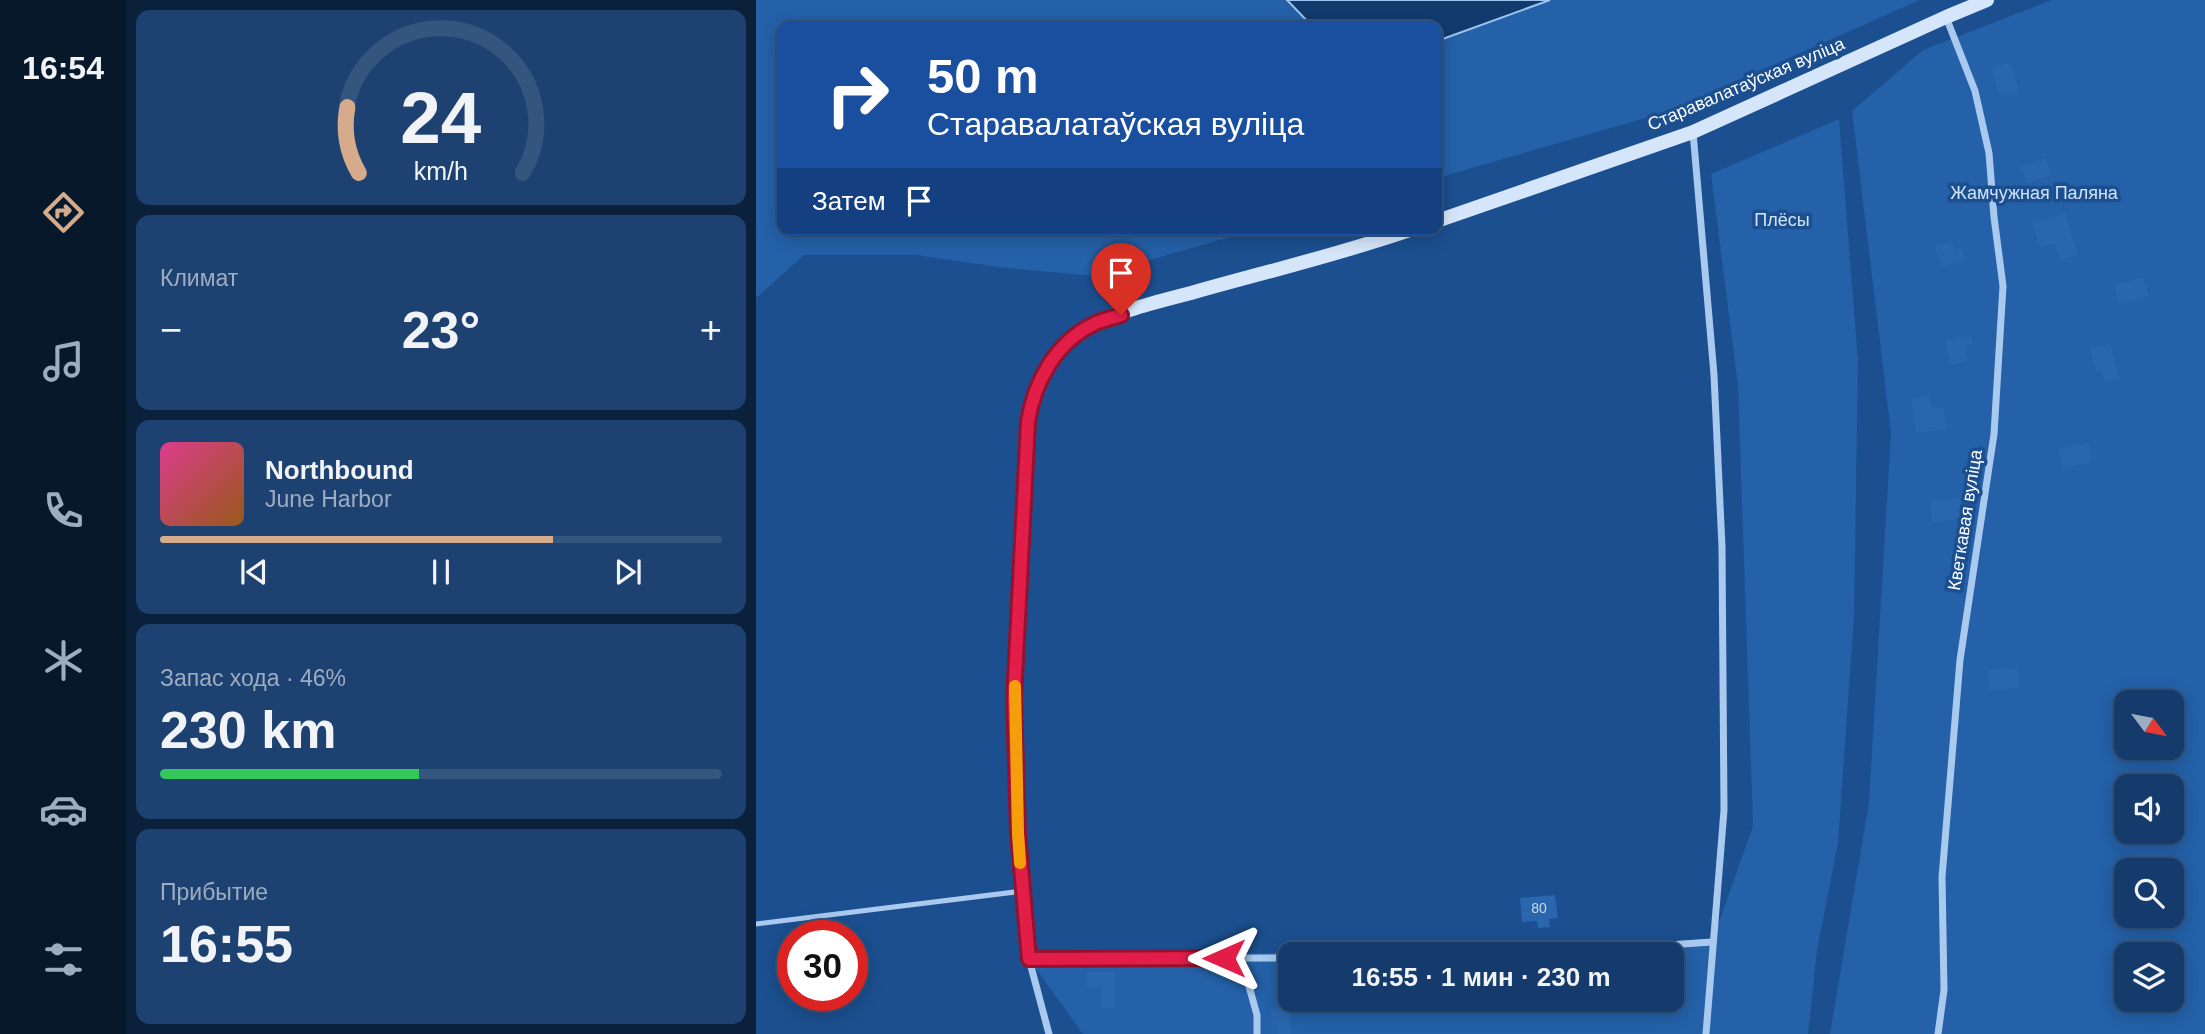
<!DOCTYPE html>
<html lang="ru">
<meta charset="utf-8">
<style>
body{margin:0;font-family:Arial,sans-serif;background:#1d4271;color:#f1f3f6;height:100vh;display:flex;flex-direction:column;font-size:26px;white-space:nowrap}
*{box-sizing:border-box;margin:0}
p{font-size:23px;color:#9dadc1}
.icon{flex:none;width:38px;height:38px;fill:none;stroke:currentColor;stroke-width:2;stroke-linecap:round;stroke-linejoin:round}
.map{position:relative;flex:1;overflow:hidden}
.details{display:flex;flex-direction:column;gap:10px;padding:10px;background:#0b203b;width:630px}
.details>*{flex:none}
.guide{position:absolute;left:21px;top:21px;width:665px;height:214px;border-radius:14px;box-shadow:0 4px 18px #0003,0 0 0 2px #33557e;background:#1a4fa0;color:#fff;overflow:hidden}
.needle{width:46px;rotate:122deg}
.fabs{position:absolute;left:1358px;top:690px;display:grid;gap:14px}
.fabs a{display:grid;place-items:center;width:70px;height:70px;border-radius:14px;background:#143b6b;box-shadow:0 4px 18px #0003,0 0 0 2px #33557e;font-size:35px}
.speed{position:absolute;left:21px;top:920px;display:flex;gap:14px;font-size:35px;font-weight:700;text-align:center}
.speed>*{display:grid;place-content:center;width:91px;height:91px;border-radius:50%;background:#143b6b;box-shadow:0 4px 18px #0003,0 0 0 2px #33557e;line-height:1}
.speed .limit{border:10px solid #d22;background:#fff;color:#111}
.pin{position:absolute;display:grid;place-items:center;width:60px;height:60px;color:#fff;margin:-72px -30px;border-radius:50% 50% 50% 0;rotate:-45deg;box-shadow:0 0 7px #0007}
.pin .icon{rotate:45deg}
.me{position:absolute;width:77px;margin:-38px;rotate:270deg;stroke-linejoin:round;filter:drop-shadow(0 0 5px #0008)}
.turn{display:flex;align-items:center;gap:24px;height:147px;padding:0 35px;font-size:32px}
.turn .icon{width:91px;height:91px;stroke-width:2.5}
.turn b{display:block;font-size:49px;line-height:60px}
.then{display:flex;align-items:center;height:66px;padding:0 35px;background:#0003;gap:14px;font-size:26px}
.big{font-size:52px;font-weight:800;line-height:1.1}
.details .widget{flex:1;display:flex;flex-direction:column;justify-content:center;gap:10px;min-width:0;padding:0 24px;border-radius:14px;background:#1d4271}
.details .dial{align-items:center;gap:0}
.dial svg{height:182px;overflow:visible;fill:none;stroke:#33557e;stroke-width:7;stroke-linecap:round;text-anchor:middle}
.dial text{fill:#f1f3f6;stroke:none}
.song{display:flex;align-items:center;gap:21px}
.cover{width:84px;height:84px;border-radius:10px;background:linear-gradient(135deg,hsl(330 70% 55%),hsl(30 70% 35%))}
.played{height:7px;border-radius:4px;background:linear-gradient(90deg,#d6ab8b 70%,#33557e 70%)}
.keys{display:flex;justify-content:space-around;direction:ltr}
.heat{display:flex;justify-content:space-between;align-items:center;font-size:38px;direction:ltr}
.charge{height:10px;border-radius:5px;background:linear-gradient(90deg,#34c759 46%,#33557e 0)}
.trip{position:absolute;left:522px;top:942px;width:406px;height:70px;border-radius:14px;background:#143b6b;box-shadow:0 4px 18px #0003,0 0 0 2px #33557e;font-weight:800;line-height:70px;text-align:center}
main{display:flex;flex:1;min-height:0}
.tabs{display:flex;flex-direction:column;width:126px;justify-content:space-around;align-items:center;background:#08182b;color:#9dadc1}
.tabs .icon{width:49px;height:49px}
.tabs .selected{color:#d6ab8b}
.tabs b{font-size:32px;color:#f1f3f6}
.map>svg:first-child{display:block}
.green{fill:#2461a8;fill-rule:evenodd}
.water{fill:#123a6d;stroke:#9cc4f0;stroke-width:2}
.building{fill:#2a66ad}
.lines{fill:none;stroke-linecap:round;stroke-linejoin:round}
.lane{stroke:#a9c9ee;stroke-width:5}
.street{stroke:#a9c9ee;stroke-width:7}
.secondary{stroke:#d6e6fa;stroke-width:14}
.route-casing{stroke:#92132f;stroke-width:18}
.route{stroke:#e11d48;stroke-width:12}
.slow{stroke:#f59e0b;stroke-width:12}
.labels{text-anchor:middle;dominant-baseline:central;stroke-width:7;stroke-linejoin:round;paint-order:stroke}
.number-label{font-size:14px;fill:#cad9ea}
.street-label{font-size:18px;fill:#fff;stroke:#1b4f8f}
.park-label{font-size:18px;fill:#cfe3fa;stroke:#1b4f8f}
</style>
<main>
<nav class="tabs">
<b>16:54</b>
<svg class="icon selected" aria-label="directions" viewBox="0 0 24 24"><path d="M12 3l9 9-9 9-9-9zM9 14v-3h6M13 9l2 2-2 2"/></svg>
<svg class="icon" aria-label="music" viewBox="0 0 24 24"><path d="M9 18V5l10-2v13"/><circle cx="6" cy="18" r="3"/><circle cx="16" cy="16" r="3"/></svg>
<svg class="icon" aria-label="phone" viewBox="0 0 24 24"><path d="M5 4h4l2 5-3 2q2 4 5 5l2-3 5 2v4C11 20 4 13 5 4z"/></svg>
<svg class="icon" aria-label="climate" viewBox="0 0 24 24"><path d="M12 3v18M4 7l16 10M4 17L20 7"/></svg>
<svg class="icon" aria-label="car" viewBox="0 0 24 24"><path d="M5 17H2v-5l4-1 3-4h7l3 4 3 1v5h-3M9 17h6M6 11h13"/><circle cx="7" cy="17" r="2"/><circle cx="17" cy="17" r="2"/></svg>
<svg class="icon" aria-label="filters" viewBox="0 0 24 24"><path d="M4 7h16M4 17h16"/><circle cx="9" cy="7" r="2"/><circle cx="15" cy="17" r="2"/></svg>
</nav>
<section class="details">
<div class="widget dial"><svg viewBox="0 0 100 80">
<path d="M14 69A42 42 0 1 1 86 69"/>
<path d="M14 69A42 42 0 0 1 9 40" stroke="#d6ab8b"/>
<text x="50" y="56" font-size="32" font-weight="700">24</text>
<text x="50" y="72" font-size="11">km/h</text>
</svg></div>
<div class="widget"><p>Климат</p>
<div class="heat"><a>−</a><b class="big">23°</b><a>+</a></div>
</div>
<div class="widget">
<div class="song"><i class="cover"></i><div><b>Northbound</b><p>June Harbor</p></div></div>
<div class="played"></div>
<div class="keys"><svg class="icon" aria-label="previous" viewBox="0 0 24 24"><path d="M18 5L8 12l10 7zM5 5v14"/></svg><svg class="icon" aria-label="pause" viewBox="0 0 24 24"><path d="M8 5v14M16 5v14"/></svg><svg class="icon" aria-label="next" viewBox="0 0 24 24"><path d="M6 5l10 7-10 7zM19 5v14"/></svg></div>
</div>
<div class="widget"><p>Запас хода · 46%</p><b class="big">230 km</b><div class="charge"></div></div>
<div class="widget"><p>Прибытие</p><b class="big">16:55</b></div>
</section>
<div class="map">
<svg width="1449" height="1034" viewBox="0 0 1449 1034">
<rect width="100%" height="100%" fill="#1b4f8f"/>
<path class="green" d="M 0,0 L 531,0 L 556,26 L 26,26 L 26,229 L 502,229 L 338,276 L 242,267 L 161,255 L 48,255 L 0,298 Z
M 794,0 L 1164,0 L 914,111 L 681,178 L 681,41 Z
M 1296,0 L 1449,0 L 1449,1034 L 1074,1034 L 1113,802 L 1135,433 L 1096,111 L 1167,50 ZM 1370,702 L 1416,702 L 1416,747 L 1370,747 ZM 1370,786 L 1416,786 L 1416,831 L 1370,831 ZM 1370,870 L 1416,870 L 1416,915 L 1370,915 ZM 1370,954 L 1416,954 L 1416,999 L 1370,999 Z
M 1083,119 L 1102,361 L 1098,616 L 1082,843 L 1061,950 L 1052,1034 L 327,1034 L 273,959 L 956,942 L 997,826 L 982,386 L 955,174 ZM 534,954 L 915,954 L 915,999 L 534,999 Z"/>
<path class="water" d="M 531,0 L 794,0 L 681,41 L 681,26 L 556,26 Z"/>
<path class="building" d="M 1254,62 L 1263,91 L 1244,97 L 1235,68 Z
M 1290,158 L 1295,175 L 1271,184 L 1265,167 Z
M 1309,213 L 1322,255 L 1305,260 L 1299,243 L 1284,247 L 1276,223 Z
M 1196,241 L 1198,250 L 1206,248 L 1209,261 L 1185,267 L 1179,246 Z
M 1387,277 L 1393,296 L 1363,305 L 1358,285 Z
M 1215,335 L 1217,344 L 1209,346 L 1212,361 L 1195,365 L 1189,341 Z
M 1354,343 L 1363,378 L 1348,382 L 1346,370 L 1340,372 L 1334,348 Z
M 1174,396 L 1176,408 L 1187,406 L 1191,429 L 1160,433 L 1155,399 Z
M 1332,442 L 1336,462 L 1306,468 L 1302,449 Z
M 1204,498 L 1207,518 L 1176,522 L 1174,501 Z
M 1262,668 L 1264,688 L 1233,690 L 1231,670 Z
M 799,895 L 802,918 L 793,919 L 794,927 L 782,928 L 781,921 L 766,922 L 764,898 Z
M 331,972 L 359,972 L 359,1008 L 345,1008 L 345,987 L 331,987 Z
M 534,1008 L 535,1034 L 522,1034 L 521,1024 L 516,1024 L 515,1009 Z"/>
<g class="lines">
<path class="lane" d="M 0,924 L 267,891"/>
<path class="street" d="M 937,132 L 958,375 L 966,547 L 968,810 L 950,1034
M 781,954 L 956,942
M 470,960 L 489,972 L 501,1015 L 501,1034
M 293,1034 L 273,959 L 534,958
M 1182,1034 L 1188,990 L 1186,877 L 1204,660 L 1238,434 L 1247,286 L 1238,217 L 1233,153 L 1219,91 L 1190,17"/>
<path class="secondary" d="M 681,221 L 937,132 L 1190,17 L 1231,0
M 273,959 L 262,833 L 258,699 L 272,422 C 278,384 296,351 329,329 C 354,313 405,301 435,293 C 509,272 585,254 657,229"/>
</g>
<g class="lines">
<defs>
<path id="route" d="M 365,315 C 356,318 346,320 338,324 C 300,342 278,382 272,422 L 258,699 L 262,833 L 273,959 L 468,958"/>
</defs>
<use href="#route" class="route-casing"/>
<use href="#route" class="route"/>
<path class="slow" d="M 259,686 L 262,833 L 264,863"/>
</g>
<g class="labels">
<g class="number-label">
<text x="783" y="908">80</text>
</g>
<g class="street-label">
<text transform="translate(990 84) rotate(-23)">Старавалатаўская вуліца</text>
<text transform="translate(1209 520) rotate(-81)">Кветкавая вуліца</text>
</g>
<g class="park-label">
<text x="1278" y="193">Жамчужная Паляна</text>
<text x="1026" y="220">Плёсы</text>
</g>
</g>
</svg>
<div class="fabs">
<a><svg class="needle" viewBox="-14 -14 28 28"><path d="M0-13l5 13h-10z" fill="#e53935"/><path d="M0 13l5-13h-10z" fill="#9dadc1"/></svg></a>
<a><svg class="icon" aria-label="sound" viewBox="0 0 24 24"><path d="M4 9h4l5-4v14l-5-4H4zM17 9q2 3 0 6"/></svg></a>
<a><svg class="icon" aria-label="search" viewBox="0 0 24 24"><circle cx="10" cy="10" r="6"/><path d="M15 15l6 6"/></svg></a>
<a><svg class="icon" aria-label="layers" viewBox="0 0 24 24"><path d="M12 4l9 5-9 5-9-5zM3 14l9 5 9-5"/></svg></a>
</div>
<div class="speed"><div class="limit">30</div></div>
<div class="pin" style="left:365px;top:315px;background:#d93025"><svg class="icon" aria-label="arrive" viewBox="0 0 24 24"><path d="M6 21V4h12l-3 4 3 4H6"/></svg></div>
<svg class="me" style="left:468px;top:958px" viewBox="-20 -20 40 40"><path d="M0-17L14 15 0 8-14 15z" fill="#e11d48" stroke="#fff" stroke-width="4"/></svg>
<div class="trip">16:55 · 1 мин · 230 m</div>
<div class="guide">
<div class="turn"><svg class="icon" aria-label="right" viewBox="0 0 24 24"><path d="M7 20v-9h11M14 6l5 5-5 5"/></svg><div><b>50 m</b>Старавалатаўская вуліца</div></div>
<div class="then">Затем<svg class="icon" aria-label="arrive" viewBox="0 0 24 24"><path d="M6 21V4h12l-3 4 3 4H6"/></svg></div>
</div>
</div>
</main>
